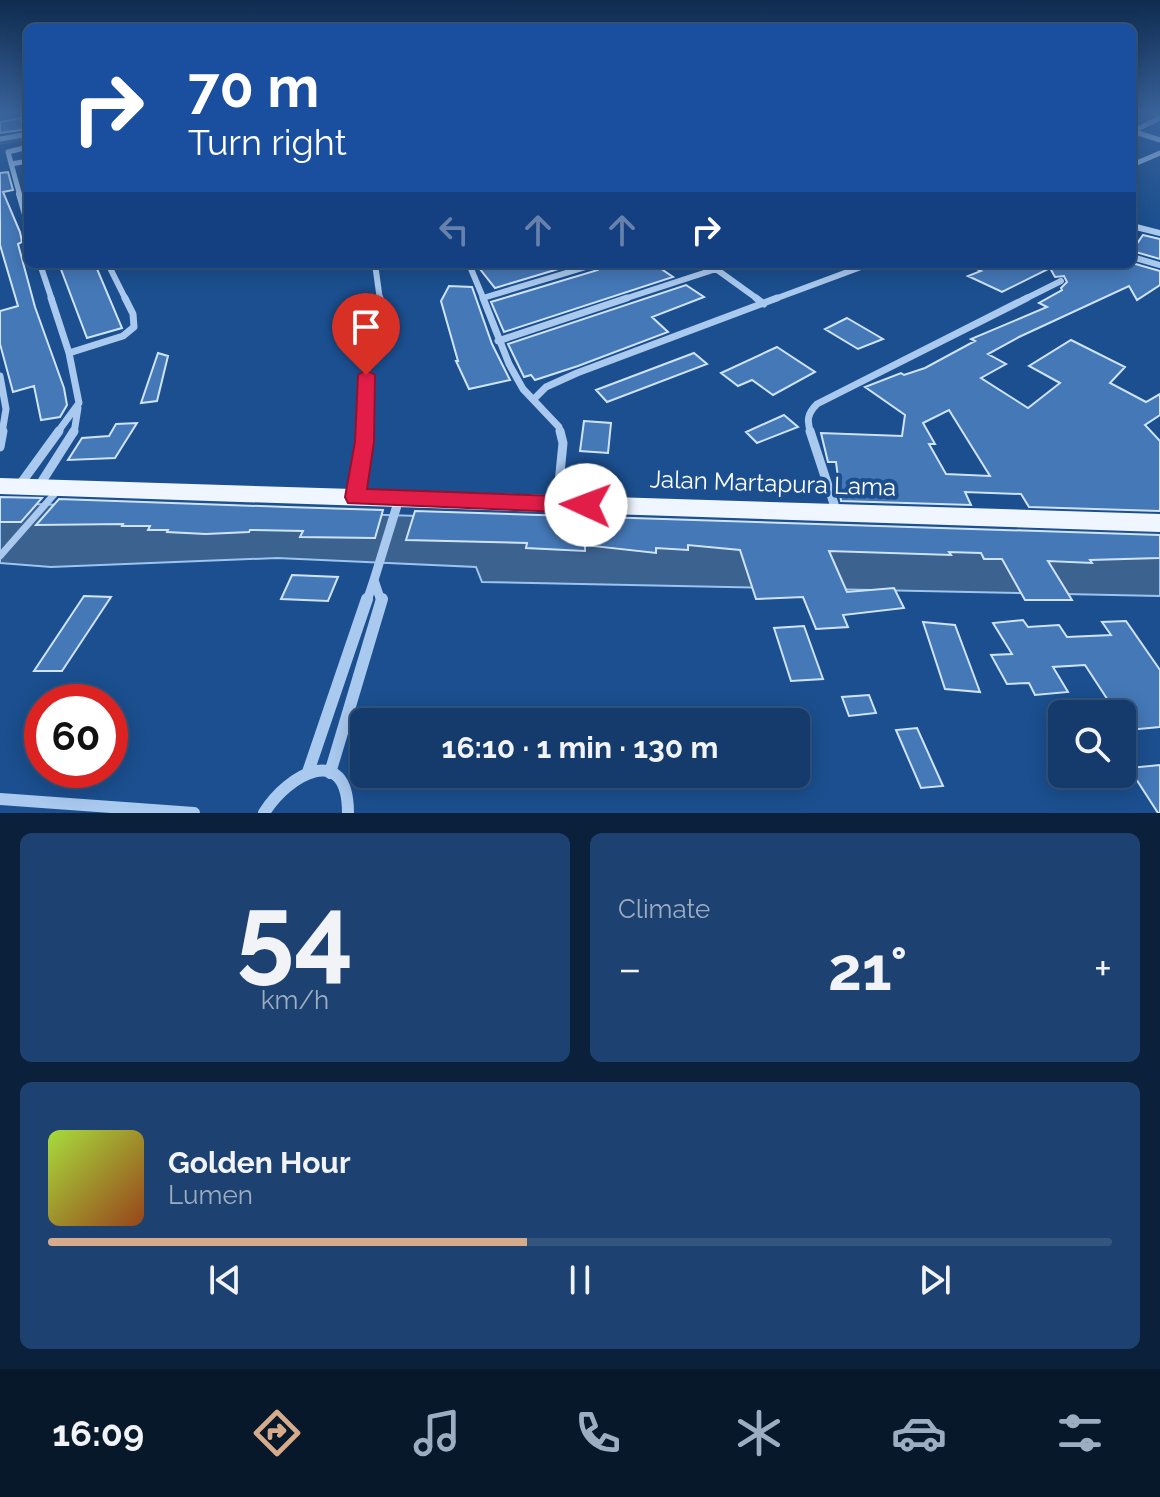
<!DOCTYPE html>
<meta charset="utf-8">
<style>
body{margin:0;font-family:Raleway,sans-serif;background:#1d4271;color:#f1f3f6;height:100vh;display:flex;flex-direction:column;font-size:30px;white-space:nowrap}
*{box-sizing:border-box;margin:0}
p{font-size:26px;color:#9dadc1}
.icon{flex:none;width:44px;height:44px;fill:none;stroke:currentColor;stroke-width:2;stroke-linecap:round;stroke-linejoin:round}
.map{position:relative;height:813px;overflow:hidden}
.side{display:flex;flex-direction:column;gap:20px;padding:20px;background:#0b203b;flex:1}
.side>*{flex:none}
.banner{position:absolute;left:24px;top:24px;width:1112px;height:244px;border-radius:12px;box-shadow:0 4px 20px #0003,0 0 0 2px #33557e;background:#1a4fa0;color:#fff;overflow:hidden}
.fabs{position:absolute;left:1048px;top:700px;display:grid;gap:16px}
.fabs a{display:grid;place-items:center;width:88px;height:88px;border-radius:12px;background:#143b6b;box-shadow:0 4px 20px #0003,0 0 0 2px #33557e;font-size:40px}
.speed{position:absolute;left:24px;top:684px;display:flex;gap:16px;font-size:40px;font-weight:700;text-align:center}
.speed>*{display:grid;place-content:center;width:104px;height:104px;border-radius:50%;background:#143b6b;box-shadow:0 4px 20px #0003,0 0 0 2px #33557e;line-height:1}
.speed .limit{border:12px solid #d22;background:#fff;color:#111}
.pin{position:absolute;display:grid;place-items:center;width:68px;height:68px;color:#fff;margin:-82px -34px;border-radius:50% 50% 50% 0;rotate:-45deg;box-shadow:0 0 8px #0007}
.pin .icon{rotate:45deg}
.me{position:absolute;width:88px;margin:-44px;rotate:272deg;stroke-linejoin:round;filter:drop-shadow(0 0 6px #0008)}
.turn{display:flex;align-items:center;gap:28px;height:168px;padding:0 32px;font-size:36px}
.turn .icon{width:104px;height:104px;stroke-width:2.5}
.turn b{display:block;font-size:56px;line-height:68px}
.lanes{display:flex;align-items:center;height:76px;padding:0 32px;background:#0003;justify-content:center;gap:40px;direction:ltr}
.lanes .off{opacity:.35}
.big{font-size:60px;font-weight:700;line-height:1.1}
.side .widget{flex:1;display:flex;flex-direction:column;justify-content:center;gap:12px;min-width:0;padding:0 28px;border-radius:12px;background:#1d4271}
.side .dial{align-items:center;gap:0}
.dial b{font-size:104px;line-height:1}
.song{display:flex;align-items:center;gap:24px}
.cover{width:96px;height:96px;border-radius:12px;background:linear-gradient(135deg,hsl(80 70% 55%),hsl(20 70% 35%))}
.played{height:8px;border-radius:4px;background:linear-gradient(90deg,#d6ab8b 45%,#33557e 45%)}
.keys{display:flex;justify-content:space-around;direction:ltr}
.heat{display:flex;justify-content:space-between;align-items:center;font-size:44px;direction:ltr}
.side .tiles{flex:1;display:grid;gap:20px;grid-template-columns:1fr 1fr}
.widget:last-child{grid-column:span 2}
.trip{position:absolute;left:350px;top:708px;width:460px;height:80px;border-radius:12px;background:#143b6b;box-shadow:0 4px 20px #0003,0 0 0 2px #33557e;font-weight:700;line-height:80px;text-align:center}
.tab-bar{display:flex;height:128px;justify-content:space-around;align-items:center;background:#08182b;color:#9dadc1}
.tab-bar .icon{width:56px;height:56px}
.tab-bar .on{color:#d6ab8b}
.tab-bar b{font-size:36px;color:#f1f3f6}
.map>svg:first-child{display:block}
.water{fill:#3c6290;stroke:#9cc4f0;stroke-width:2}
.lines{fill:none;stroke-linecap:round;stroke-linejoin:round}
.canal{fill:#3c6290;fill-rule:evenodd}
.building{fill:#4478b7;stroke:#cfe3fa;stroke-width:2;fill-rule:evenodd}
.service{stroke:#a9c9ee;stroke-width:7}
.minor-far4{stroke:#a9c9ee;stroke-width:5}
.minor-far3{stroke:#a9c9ee;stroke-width:6}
.minor-far2{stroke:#a9c9ee;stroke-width:7}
.minor-far1{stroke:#a9c9ee;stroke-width:9}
.minor{stroke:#a9c9ee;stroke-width:12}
.primary{fill:#f0f6ff;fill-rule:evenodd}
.route{fill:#e11d48;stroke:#92132f;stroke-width:2}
.labels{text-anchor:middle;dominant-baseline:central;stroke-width:8;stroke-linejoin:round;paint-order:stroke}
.street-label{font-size:24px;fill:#fff;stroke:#1b4f8f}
</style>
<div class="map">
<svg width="1160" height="813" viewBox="0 0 1160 813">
<rect width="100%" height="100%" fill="#1b4f8f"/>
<path class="water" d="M 0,503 L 1160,539 L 1160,596 L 482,582 L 476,567 L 277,558 L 51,567 L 0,563 Z"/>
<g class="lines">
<path class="canal" d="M 28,134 L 28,140 L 0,145 L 0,139 Z"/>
</g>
<path class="building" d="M 20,118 L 28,129 L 0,133 L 0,122 Z
M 8,172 L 13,190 L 3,192 L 20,232 L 22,242 L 18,244 L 35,307 L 64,388 L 67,405 L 60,417 L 41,420 L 34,386 L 13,392 L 0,344 L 0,311 L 18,306 L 0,245 L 0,173 Z
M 1143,235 L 1160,239 L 1160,259 L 1132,251 Z
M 1132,263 L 1160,271 L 1160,285 L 1137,300 L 1129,286 L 1019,337 L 988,354 L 1006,364 L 981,378 L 1028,408 L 1060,383 L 1029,366 L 1071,340 L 1125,367 L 1110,383 L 1146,402 L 1160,394 L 1160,415 L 1145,425 L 1160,441 L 1160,511 L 1029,507 L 1021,494 L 965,492 L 971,505 L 841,501 L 836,462 L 828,462 L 821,433 L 902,436 L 905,415 L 865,387 L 901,373 L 904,375 L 925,368 L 975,341 L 971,339 L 1047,307 L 1039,303 L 1062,290 L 1061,288 L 1067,282 L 1064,276 L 1055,277 L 1050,268 L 1002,292 L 968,276 L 981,271 L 967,264 ZM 949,410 L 990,476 L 946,474 L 929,444 L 935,444 L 923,423 Z
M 59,264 L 95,264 L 122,328 L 87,338 Z
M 476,264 L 575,264 L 495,288 Z
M 602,264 L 654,264 L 673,277 L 504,332 L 491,302 L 598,270 Z
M 686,285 L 704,297 L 652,317 L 668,332 L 578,366 L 535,380 L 531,375 L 524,377 L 508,344 Z
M 449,286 L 472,287 L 492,344 L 510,380 L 469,389 L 456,361 L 458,361 L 441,301 Z
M 847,318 L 883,339 L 858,349 L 825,329 Z
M 777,347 L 815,372 L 773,395 L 752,380 L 738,386 L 721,373 Z
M 158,353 L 168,356 L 157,401 L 141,403 Z
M 694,353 L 707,364 L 607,402 L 596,390 Z
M 784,415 L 798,427 L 757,443 L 746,432 Z
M 584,421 L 611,423 L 608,453 L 580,451 Z
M 137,423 L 115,458 L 68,460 L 82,438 L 109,436 L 116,424 Z
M 0,497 L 42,498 L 21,522 L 0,522 Z
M 59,499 L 287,507 L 383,510 L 375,538 L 300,537 L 303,531 L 250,530 L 249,532 L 206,534 L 167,532 L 168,530 L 148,530 L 150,526 L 122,526 L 123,524 L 36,525 Z
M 415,511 L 1160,535 L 1160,558 L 1090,560 L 1092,563 L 1048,561 L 1072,600 L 1025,600 L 1002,559 L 984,559 L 981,553 L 949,552 L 951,555 L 829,551 L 847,592 L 894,588 L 904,608 L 843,615 L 848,627 L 816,629 L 803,597 L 756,599 L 740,550 L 688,545 L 688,550 L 656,548 L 656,553 L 585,545 L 585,551 L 526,548 L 527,543 L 406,540 Z
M 292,575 L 338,577 L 328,601 L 281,599 Z
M 84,596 L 111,597 L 62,671 L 34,671 Z
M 1023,620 L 1028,627 L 1059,625 L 1067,637 L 1111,635 L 1102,622 L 1126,621 L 1160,670 L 1160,727 L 1128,730 L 1122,721 L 1122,714 L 1117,714 L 1085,665 L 1053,667 L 1068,692 L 1035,695 L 1029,683 L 1007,684 L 991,655 L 1012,654 L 993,623 Z
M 923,622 L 955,625 L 980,692 L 945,689 Z
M 804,626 L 823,679 L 791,681 L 774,628 Z
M 869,695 L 876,713 L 849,716 L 842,697 Z
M 917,728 L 943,786 L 921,788 L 896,730 Z
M 1160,765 L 1160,813 L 1158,813 L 1129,768 Z"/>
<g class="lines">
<path class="service" d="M 0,556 L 58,490"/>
<path class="minor-far4" d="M 1132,131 L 1160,140
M 1133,131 L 1160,118
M 0,139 L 28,134
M 11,164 L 28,161
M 1132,165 L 1160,153
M 20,196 L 8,152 L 28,147"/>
<path class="minor-far3" d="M 19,194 L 28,225
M 1132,226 L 1160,233
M 1132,257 L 1160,265
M 40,264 L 52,300
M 108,264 L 126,300
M 375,264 L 380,300
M 469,264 L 484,300
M 483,298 L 596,264
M 621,300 L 716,269 L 759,300
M 772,300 L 861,267
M 1023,300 L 1061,281"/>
<path class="minor-far2" d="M 51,298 L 69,353 L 79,403 L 57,433
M 483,298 L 509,364 L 523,389 L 559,427 L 560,433
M 756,298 L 764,304
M 498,341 L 627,298
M 69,353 L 123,336 L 134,327 L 133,314 L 125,298
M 0,376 L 6,409 L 2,433
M 534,399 L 546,387 L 577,373 L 777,298
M 74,433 L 78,408
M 365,433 L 368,326 L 382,312 L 380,298
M 811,433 C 806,420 808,413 817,404 L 1027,298"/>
<path class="minor-far1" d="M 810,431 L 837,513
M 0,447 L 3,431
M 19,486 L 59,431
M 39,486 L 74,431
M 355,496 L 365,431
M 557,503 L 563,443 L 560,431
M 367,601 L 374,580
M 381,601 L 374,580 L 399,499"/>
<path class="minor" d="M 308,772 L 367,599
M 330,773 L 382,599
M 0,799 L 194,813
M 264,813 C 288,774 348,741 348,813"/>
<path class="primary" d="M 0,478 L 1160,514 L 1160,532 L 0,494 Z"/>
</g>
<linearGradient id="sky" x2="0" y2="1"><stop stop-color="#0f2b4f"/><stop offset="0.5" stop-color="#39639b"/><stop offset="1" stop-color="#39639b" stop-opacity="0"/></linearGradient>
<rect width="1160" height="226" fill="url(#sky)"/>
<path class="route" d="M 366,370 L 375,375 L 374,442 L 367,489 L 586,497 L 593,499 L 596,505 L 593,511 L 586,513 L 348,503 L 345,497 L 355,442 L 358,375 Z"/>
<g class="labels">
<g class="street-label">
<text transform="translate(773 483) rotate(2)">Jalan Martapura Lama</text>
</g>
</g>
</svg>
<div class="fabs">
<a><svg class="icon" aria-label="search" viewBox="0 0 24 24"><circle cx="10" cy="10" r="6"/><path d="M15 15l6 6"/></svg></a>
</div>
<div class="speed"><div class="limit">60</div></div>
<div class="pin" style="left:366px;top:375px;background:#d93025"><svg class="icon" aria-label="arrive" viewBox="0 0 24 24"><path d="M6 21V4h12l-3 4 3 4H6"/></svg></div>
<svg class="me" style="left:586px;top:505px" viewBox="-20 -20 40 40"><circle r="19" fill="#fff"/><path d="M0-13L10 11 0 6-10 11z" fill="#e11d48"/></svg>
<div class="trip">16:10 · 1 min · 130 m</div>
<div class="banner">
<div class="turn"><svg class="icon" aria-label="right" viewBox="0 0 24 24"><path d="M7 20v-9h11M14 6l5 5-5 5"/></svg><div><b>70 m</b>Turn right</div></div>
<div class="lanes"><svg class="icon off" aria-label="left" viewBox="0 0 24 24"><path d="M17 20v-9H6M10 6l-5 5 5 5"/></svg><svg class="icon off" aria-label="ahead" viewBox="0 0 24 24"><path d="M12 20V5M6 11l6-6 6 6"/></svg><svg class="icon off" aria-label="ahead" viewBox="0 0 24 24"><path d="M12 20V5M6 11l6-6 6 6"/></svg><svg class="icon" aria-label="right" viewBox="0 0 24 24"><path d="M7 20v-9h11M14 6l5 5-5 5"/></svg></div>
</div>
</div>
<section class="side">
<div class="tiles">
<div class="widget dial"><b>54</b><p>km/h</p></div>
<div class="widget"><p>Climate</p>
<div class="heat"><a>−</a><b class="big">21°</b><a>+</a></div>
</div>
<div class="widget">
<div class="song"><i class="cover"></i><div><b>Golden Hour</b><p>Lumen</p></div></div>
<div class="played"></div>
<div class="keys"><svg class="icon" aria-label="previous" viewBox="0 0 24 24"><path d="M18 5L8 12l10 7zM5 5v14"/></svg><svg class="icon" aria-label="pause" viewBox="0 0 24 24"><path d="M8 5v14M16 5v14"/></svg><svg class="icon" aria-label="next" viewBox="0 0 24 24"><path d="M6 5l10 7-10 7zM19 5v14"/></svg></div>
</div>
</div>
</section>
<nav class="tab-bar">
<b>16:09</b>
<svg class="icon on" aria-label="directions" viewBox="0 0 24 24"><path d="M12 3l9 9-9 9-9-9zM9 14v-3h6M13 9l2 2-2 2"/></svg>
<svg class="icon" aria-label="music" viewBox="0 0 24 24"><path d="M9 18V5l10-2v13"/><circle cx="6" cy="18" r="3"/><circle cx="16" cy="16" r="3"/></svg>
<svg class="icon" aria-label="phone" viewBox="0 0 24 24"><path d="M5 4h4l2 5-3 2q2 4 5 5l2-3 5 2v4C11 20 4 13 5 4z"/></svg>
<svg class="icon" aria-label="climate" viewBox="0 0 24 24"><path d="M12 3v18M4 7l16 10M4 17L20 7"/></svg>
<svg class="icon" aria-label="car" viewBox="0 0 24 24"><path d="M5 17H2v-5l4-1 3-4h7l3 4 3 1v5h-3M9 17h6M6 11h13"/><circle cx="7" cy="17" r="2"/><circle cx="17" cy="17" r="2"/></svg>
<svg class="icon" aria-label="filters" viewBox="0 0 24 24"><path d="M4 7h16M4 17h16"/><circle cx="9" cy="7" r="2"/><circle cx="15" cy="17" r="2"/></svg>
</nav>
